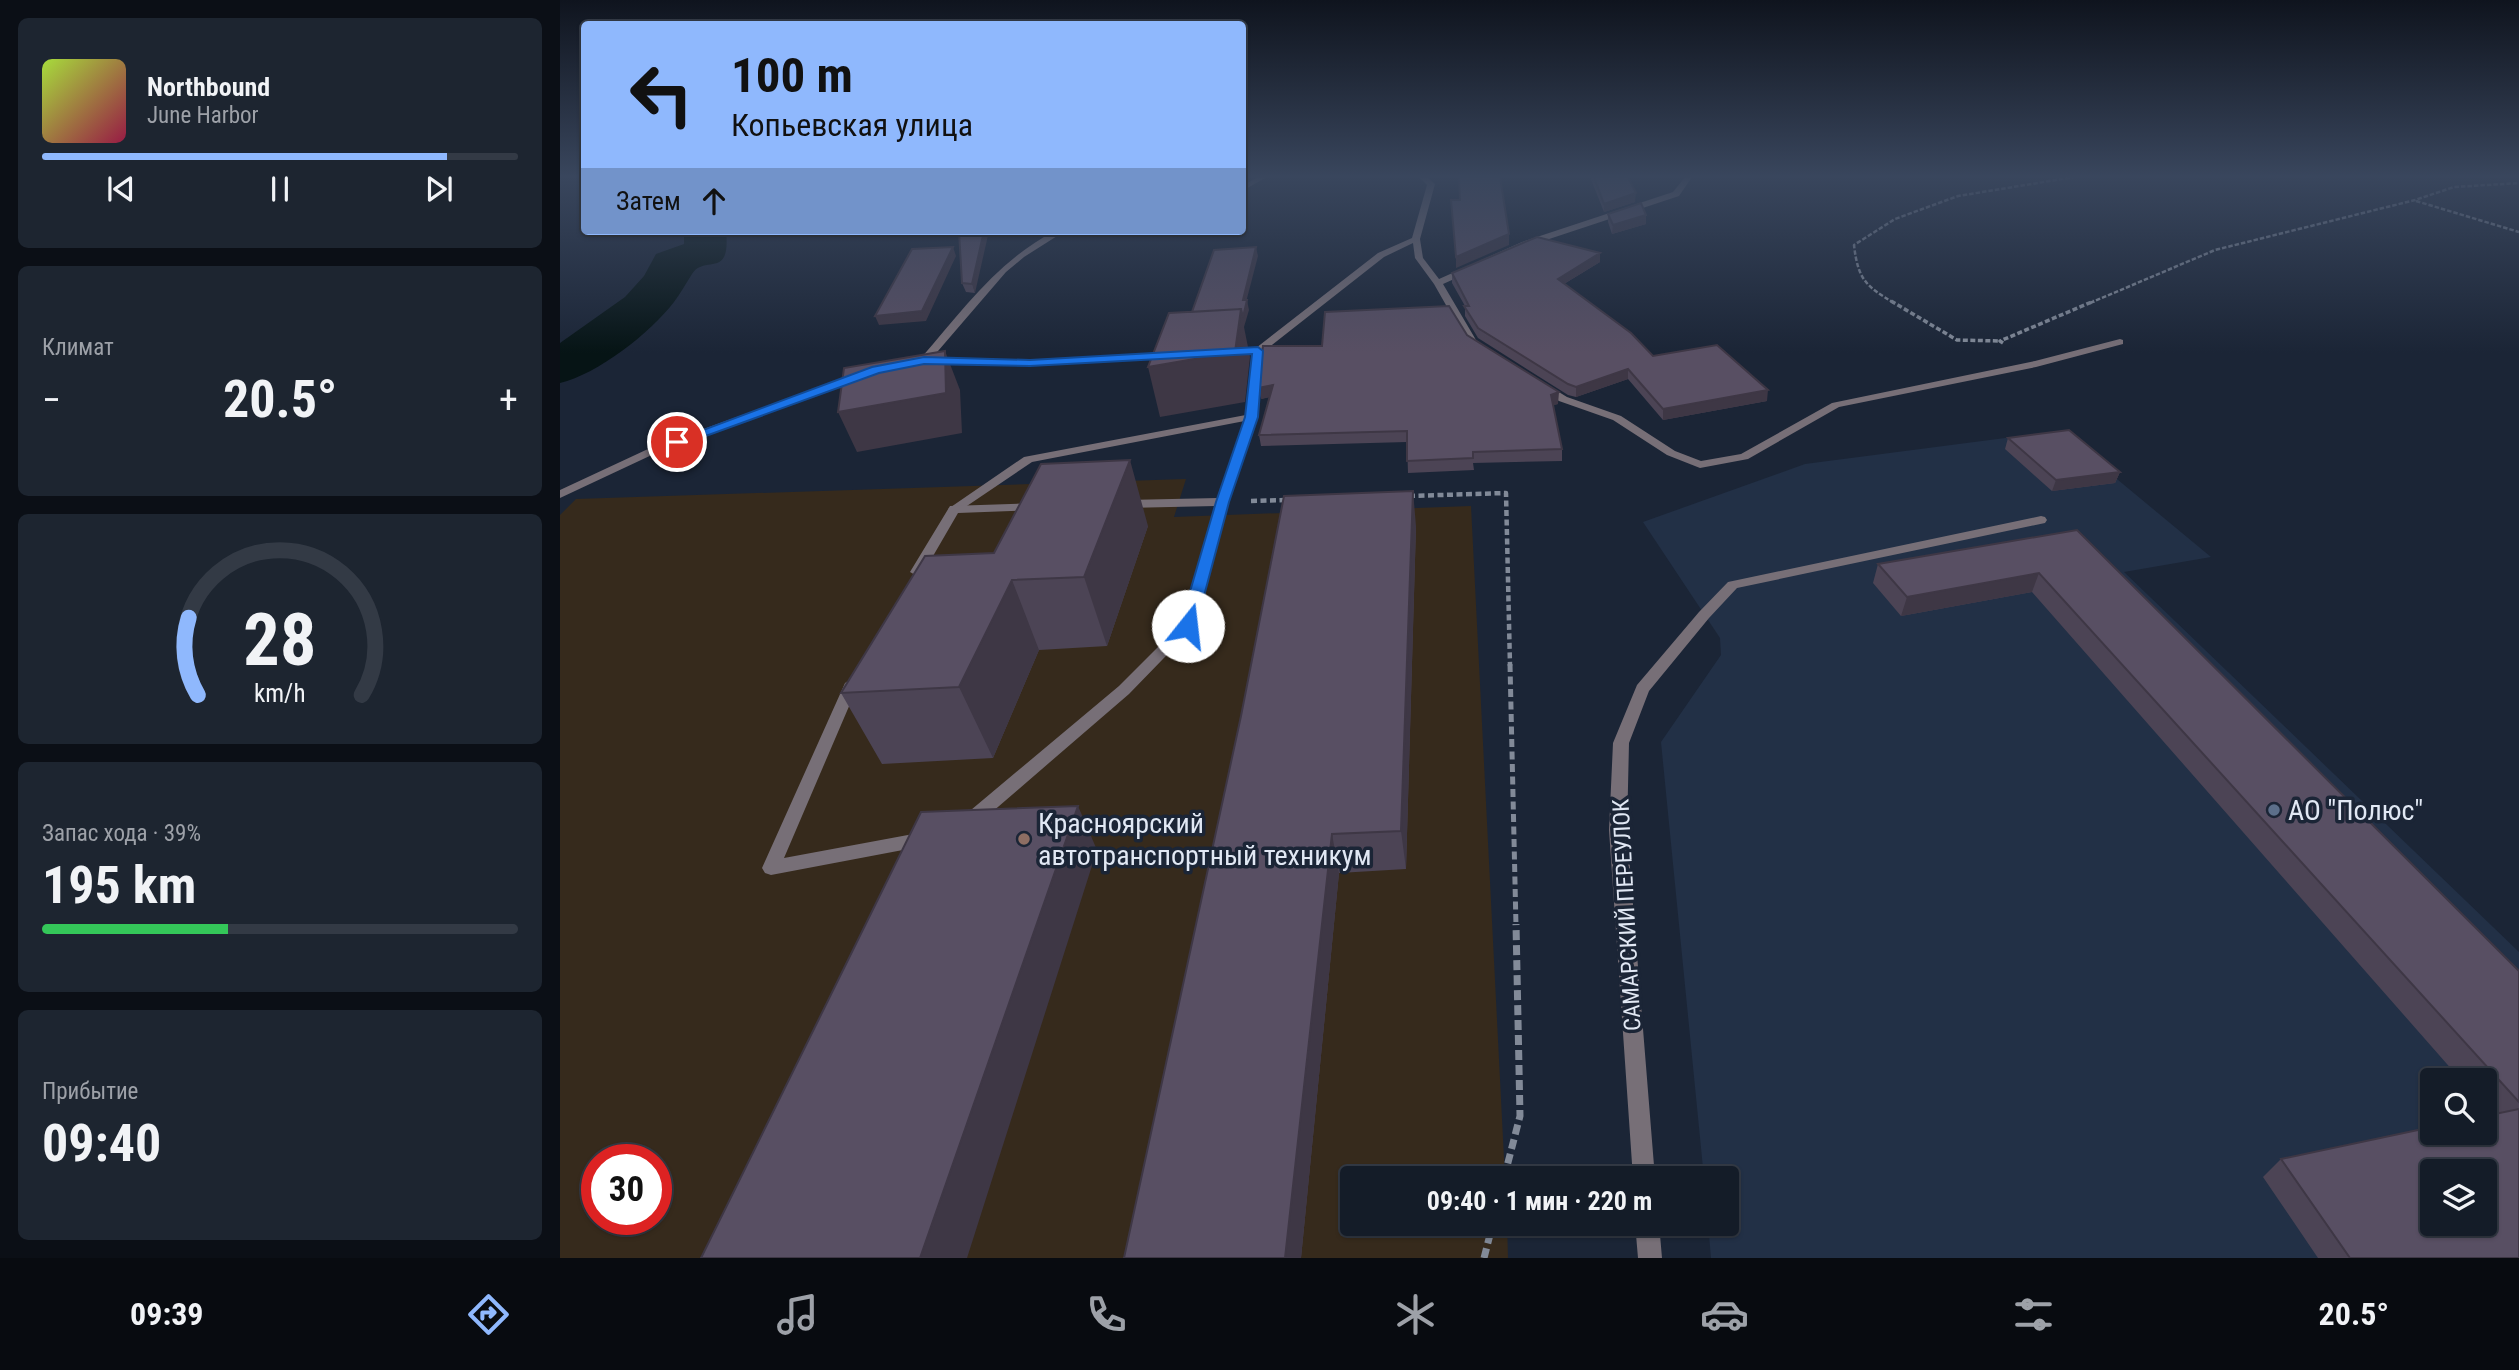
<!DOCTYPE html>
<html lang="ru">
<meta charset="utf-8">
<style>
body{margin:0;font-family:"Roboto Condensed",sans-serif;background:#1d2530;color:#f1f3f6;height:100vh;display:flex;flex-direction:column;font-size:26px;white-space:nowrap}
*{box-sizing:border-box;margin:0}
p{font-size:23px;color:#9da1a8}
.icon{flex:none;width:38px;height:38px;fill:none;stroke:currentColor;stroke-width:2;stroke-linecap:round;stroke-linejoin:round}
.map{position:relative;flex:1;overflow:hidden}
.sheet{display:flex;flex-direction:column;gap:18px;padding:18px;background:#0b0f16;width:560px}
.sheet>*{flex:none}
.top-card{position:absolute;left:21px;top:21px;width:665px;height:214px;border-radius:7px;box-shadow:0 2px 5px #0004,0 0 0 2px #333a45;background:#8fb8fd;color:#111;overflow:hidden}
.fabs{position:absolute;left:1860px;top:1068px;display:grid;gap:14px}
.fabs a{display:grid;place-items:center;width:77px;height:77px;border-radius:7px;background:#141c28;box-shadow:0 2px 5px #0004,0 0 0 2px #333a45;font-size:35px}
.speed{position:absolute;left:21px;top:1144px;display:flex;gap:14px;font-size:35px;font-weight:700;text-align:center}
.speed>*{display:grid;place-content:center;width:91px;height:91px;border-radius:50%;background:#141c28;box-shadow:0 2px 5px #0004,0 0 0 2px #333a45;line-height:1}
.speed .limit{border:10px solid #d22;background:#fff;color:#111}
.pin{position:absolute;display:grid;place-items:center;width:60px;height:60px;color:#fff;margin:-30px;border:4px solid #fff;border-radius:50%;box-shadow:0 2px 7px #0007}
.me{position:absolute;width:77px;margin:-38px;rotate:16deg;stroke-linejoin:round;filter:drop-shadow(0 0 5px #0008)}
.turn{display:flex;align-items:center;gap:24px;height:147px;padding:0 35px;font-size:32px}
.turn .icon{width:91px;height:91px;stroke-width:2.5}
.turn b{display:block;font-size:49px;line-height:60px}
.then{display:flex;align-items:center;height:66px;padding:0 35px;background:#0003;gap:14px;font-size:26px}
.big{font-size:52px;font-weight:700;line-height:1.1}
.sheet .widget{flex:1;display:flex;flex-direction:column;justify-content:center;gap:10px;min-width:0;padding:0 24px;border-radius:10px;background:#1d2530}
.sheet .dial{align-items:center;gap:0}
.dial svg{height:182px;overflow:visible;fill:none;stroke:#333a45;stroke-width:7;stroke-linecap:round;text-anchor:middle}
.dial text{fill:#f1f3f6;stroke:none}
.song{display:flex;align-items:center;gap:21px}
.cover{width:84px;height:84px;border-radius:10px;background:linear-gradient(135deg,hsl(80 70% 55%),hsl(340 70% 35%))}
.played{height:7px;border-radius:4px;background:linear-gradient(90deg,#8fb8fd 85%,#333a45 85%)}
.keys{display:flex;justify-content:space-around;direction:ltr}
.heat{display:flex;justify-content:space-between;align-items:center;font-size:38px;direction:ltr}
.charge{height:10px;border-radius:5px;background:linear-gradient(90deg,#34c759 39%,#333a45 0)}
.trip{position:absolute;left:780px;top:1166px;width:399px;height:70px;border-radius:7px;background:#141c28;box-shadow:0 2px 5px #0004,0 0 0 2px #333a45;font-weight:700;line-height:70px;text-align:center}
.dock{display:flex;height:112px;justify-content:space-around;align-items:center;background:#080b10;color:#9da1a8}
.dock .icon{width:49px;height:49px}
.dock .current{color:#8fb8fd}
.dock b{font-size:32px;color:#f1f3f6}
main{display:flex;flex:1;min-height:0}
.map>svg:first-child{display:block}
.built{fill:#223046;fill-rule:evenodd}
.education{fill:#362a1c;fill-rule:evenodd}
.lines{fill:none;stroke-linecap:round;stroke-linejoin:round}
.river{fill:#061415;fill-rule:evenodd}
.path-far4{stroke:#828a98;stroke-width:2.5;stroke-dasharray:4.5 2;stroke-linecap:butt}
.path-far3{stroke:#828a98;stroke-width:3.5;stroke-dasharray:5 2.5;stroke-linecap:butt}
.path-far2{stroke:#828a98;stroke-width:4.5;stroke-dasharray:6 3.5;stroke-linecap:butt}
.path-far1{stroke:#828a98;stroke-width:5;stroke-dasharray:8 4.5;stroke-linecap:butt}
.path{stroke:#828a98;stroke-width:7;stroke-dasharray:10 5;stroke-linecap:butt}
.service{fill:#776f77;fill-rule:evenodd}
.minor{fill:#776f77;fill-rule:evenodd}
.wall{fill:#4c4455}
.shaded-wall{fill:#3e3745}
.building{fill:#584f63;stroke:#3e3745;stroke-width:2;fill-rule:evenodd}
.route{fill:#1a73e8;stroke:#114b97;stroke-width:2}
.service-dot{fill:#5c6f8a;stroke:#1b2536;stroke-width:2.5}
.education-dot{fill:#8d6e63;stroke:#1b2536;stroke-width:2.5}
.labels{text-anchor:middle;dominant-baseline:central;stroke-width:7;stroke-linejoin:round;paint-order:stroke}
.street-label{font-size:23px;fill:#e1e8f4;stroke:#1b2536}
.near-poi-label{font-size:28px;fill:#e1e8f4;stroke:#1b2536;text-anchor:start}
</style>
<main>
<section class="sheet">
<div class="widget">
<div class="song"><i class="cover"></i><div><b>Northbound</b><p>June Harbor</p></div></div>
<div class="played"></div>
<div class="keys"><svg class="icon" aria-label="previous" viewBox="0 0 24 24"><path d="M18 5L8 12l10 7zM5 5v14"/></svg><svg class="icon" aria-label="pause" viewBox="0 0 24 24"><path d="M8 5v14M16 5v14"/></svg><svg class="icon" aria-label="next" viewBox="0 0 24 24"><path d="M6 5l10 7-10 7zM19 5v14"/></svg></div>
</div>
<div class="widget"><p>Климат</p>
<div class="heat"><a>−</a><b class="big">20.5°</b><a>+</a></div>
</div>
<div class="widget dial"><svg viewBox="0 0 100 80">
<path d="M14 69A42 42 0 1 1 86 69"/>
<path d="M14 69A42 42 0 0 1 10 35" stroke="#8fb8fd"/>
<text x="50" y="56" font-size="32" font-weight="700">28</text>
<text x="50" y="72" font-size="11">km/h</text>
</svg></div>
<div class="widget"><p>Запас хода · 39%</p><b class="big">195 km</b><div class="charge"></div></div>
<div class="widget"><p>Прибытие</p><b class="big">09:40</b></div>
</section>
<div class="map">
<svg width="1959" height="1258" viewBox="0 0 1959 1258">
<rect width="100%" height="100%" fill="#1b2536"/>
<path class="built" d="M 1499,431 L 1651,557 L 1564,572 L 1959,952 L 1959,1258 L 1151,1258 L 1148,1223 L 1167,1223 L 1167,1178 L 1144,1178 L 1101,742 L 1161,655 L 1160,638 L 1083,522 L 1245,464 ZM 1872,1080 L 1925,1080 L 1925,1132 L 1872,1132 ZM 1872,1171 L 1925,1171 L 1925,1223 L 1872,1223 Z"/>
<path class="education" d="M 626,479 L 614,517 L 911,506 L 945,1178 L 793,1178 L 793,1223 L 947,1223 L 948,1258 L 0,1258 L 0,515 L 16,499 ZM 37,1160 L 96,1160 L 96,1220 L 37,1220 Z"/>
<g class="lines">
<path class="river" d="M 124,231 L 166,231 C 171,280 145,254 132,274 C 126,283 121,293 114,302 C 90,333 38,374 0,383 L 0,343 L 65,297 L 84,276 L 96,254 L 124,244 Z"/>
<path class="path-far4" d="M 1856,201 L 1959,232
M 1334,303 C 1306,286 1298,280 1294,245 L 1335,219 L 1398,196 L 1514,177
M 1530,303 L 1655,250 L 1855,200 L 1894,187 L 1959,183"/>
<path class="path-far3" d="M 1331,301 L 1397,340 L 1440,341
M 1443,343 L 1440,341 L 1534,301"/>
<path class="path-far2" d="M 849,496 L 946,493 L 950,666
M 691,501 L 728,500"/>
<path class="path-far1" d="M 950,664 L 956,926"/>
<path class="path" d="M 944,1178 L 960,1116 L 956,924
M 924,1258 L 933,1223"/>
<path class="service" d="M 691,414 L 696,417 L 695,419 L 472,462 L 398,512 L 390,512 L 388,509 L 464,457 Z"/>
<path class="minor" d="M 698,177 L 707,177 L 682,191 L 682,186 Z
M 859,177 L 867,177 L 875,184 L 860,239 L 863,258 L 879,279 L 962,242 L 1113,192 L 1125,177 L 1132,177 L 1119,196 L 968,246 L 883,284 L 916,340 L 926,347 L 926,351 L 920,351 L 907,342 L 874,284 L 855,258 L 853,243 L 824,257 L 703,352 L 696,417 L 669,502 L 635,626 L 569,694 L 417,825 L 411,827 L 405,825 L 403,820 L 405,815 L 559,686 L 621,624 L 656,506 L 566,508 L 560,504 L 566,500 L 658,498 L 686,417 L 693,354 L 684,351 L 696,348 L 818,253 L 852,238 L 867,185 Z
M 495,231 L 505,231 L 464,257 L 446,272 L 372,358 L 470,360 L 609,353 L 612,354 L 612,358 L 470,366 L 357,363 L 357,359 L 361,358 C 402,311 438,260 495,231 Z
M 1560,339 L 1563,340 L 1563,344 L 1476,367 L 1279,407 L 1188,459 L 1140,468 L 1107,455 L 1053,420 L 999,401 L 980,388 L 989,386 L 1007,397 L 1061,416 L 1115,451 L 1141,461 L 1181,454 L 1272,403 L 1475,361 Z
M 299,373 L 303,374 L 303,378 L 96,453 L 0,498 L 0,490 L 88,449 Z
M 476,503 L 482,507 L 480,510 L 398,513 L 362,575 L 357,576 L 350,572 L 390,506 Z
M 1481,516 L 1485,517 L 1487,520 L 1485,523 L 1177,588 L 1149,618 L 1089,691 L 1069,743 L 1067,830 L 1095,1178 L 1073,1178 L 1049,830 L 1053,743 L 1077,685 L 1139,612 L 1168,582 Z
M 292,678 L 299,683 L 224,858 L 364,832 L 370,834 L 373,839 L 370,844 L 364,846 L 211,875 L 205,873 L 202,868 L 285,683 Z
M 1075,1223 L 1099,1223 L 1102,1258 L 1078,1258 Z"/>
</g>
<path class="wall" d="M 1030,177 L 1068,177 L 1075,202 L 1044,212 Z
M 1048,214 L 1086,215 L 1086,224 L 1052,234 L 1048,222 Z
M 399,231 L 415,293 L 406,292 L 402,283 Z
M 1040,262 L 1004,284 L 1093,356 L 1207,401 L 1103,420 L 1068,379 L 1016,397 L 1008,395 L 918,338 L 905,316 L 905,306 L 892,283 L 892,273 Z
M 762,346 L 998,404 L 993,405 L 1002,449 L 1002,461 L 913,463 L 914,470 L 848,473 L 847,442 L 701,446 L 699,435 L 709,397 L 701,399 Z
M 1448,438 L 1560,472 L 1555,483 L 1492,491 L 1445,449 Z
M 588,526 L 547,646 L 479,650 L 433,758 L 322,764 L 281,693 L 434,553 Z
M 856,526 L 846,869 L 779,873 L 741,1258 L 564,1258 Z
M 1517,530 L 1959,971 L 1959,1258 L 1758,1258 L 1703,1177 L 1721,1159 L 1931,1115 L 1925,1108 L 1925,1080 L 1901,1080 L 1472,592 L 1341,616 L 1313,583 L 1318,564 Z"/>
<path class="shaded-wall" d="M 1076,193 L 1075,202 L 1044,212 L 1044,204 Z
M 1086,215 L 1086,224 L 1052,234 L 1053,225 Z
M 424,231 L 429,231 L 415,293 L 412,284 Z
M 949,234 L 949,245 L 896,268 L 896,257 Z
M 393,247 L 396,256 L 366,321 L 319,325 L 315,316 Z
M 696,247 L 698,256 L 684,310 L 683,300 Z
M 1040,253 L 1040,262 L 997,288 L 998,279 Z
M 687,300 L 689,310 L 684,327 L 690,357 L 685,402 L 600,417 L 588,367 L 681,309 Z
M 385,351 L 400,390 L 402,433 L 297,452 L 278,412 Z
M 1068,369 L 1068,379 L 1016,397 L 1016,387 Z
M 713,385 L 715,396 L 701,399 L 698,388 Z
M 1208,390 L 1207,401 L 1103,420 L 1103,409 Z
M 999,392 L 998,404 L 991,406 L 991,395 Z
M 570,460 L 588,526 L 547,646 L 524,577 Z
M 1560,472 L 1555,483 L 1492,491 L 1496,480 Z
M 853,491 L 856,526 L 846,869 L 841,831 Z
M 1479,573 L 1472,592 L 1341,616 L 1347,597 Z
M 452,580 L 479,650 L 433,758 L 399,687 Z
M 518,806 L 537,850 L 407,1258 L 360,1258 Z
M 772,834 L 779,873 L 741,1258 L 725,1258 Z"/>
<path class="building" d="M 899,177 L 940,177 L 949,234 L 896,257 L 891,200 L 900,200 Z
M 1034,177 L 1068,177 L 1076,193 L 1044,204 Z
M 1081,203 L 1086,215 L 1053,225 L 1048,214 Z
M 399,231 L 424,231 L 412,284 L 402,283 Z
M 977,237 L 1040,253 L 998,279 L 1071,333 L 1093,356 L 1157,345 L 1208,390 L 1103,409 L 1068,369 L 1016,387 L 1008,384 L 918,328 L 904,306 L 909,306 L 892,273 Z
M 393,247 L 362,311 L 315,316 L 352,249 Z
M 696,247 L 683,300 L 687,300 L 683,317 L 681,309 L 632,312 L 654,250 Z
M 889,306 L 907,335 L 999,392 L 991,395 L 1002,449 L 913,452 L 913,458 L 847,461 L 847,431 L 699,435 L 713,385 L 698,388 L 703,346 L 762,346 L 765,312 Z
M 681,309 L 675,352 L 588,367 L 609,313 Z
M 385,351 L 386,393 L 278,412 L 284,368 Z
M 1509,430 L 1560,472 L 1496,480 L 1448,438 Z
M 570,460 L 524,577 L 452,580 L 399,687 L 281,693 L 365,556 L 434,553 L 481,464 Z
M 853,491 L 841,831 L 772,834 L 725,1258 L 564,1258 L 681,716 L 724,496 Z
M 1517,530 L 1959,971 L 1959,1102 L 1479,573 L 1347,597 L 1318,564 Z
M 518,806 L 360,1258 L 141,1258 L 361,812 Z
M 1959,1109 L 1959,1258 L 1790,1258 L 1721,1159 L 1872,1127 L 1872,1132 L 1925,1132 L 1925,1116 ZM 1872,1171 L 1925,1171 L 1925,1223 L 1872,1223 Z"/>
<linearGradient id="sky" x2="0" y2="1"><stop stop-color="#0f141e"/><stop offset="0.5" stop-color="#39465d"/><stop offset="1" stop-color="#39465d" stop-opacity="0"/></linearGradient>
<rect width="1959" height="353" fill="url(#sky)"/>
<path class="route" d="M 698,347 L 703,351 L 698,417 L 669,502 L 636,626 L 628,631 L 620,626 L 656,502 L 685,417 L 692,354 L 470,366 L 364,364 L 319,373 L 121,445 L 112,445 L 111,442 L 312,367 L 364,357 L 470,360 Z"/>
<circle class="service-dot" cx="1714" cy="810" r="7"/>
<circle class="education-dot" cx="464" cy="839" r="7"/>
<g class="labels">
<g class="street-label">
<text transform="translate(1067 915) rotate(-93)">САМАРСКИЙ ПЕРЕУЛОК</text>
</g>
<g class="near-poi-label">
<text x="1728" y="810">АО "Полюс"</text>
<text x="478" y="823">Красноярский<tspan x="478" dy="32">автотранспортный техникум</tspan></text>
</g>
</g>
</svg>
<div class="fabs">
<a><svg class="icon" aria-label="search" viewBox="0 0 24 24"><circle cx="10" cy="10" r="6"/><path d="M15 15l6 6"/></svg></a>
<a><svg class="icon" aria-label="layers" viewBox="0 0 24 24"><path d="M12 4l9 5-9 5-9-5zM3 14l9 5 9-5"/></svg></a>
</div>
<div class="speed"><div class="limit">30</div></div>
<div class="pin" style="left:117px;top:442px;background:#d93025"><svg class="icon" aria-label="arrive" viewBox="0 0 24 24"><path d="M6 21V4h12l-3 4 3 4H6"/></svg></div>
<svg class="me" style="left:628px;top:626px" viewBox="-20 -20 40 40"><circle r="19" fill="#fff"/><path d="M0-13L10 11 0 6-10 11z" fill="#1a73e8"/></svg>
<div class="trip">09:40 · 1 мин · 220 m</div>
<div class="top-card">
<div class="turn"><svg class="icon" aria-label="left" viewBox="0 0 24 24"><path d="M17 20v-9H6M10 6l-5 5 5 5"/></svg><div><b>100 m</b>Копьевская улица</div></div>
<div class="then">Затем<svg class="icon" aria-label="ahead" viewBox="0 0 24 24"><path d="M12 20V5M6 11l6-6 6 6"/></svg></div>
</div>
</div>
</main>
<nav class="dock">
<b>09:39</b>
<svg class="icon current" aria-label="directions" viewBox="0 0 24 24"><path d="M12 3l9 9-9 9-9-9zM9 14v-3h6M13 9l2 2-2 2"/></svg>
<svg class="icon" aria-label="music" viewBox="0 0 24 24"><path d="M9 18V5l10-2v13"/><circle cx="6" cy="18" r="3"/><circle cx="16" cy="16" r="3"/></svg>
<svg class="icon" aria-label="phone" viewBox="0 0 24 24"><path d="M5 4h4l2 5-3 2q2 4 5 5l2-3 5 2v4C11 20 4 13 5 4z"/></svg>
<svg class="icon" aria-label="climate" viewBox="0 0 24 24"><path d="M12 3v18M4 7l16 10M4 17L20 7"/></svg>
<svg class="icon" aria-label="car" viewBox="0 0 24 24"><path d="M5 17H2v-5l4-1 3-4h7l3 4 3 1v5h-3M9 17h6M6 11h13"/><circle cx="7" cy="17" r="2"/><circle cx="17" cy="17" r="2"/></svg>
<svg class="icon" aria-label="filters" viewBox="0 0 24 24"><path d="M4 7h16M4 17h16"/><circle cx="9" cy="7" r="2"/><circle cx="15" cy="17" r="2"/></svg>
<b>20.5°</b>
</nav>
